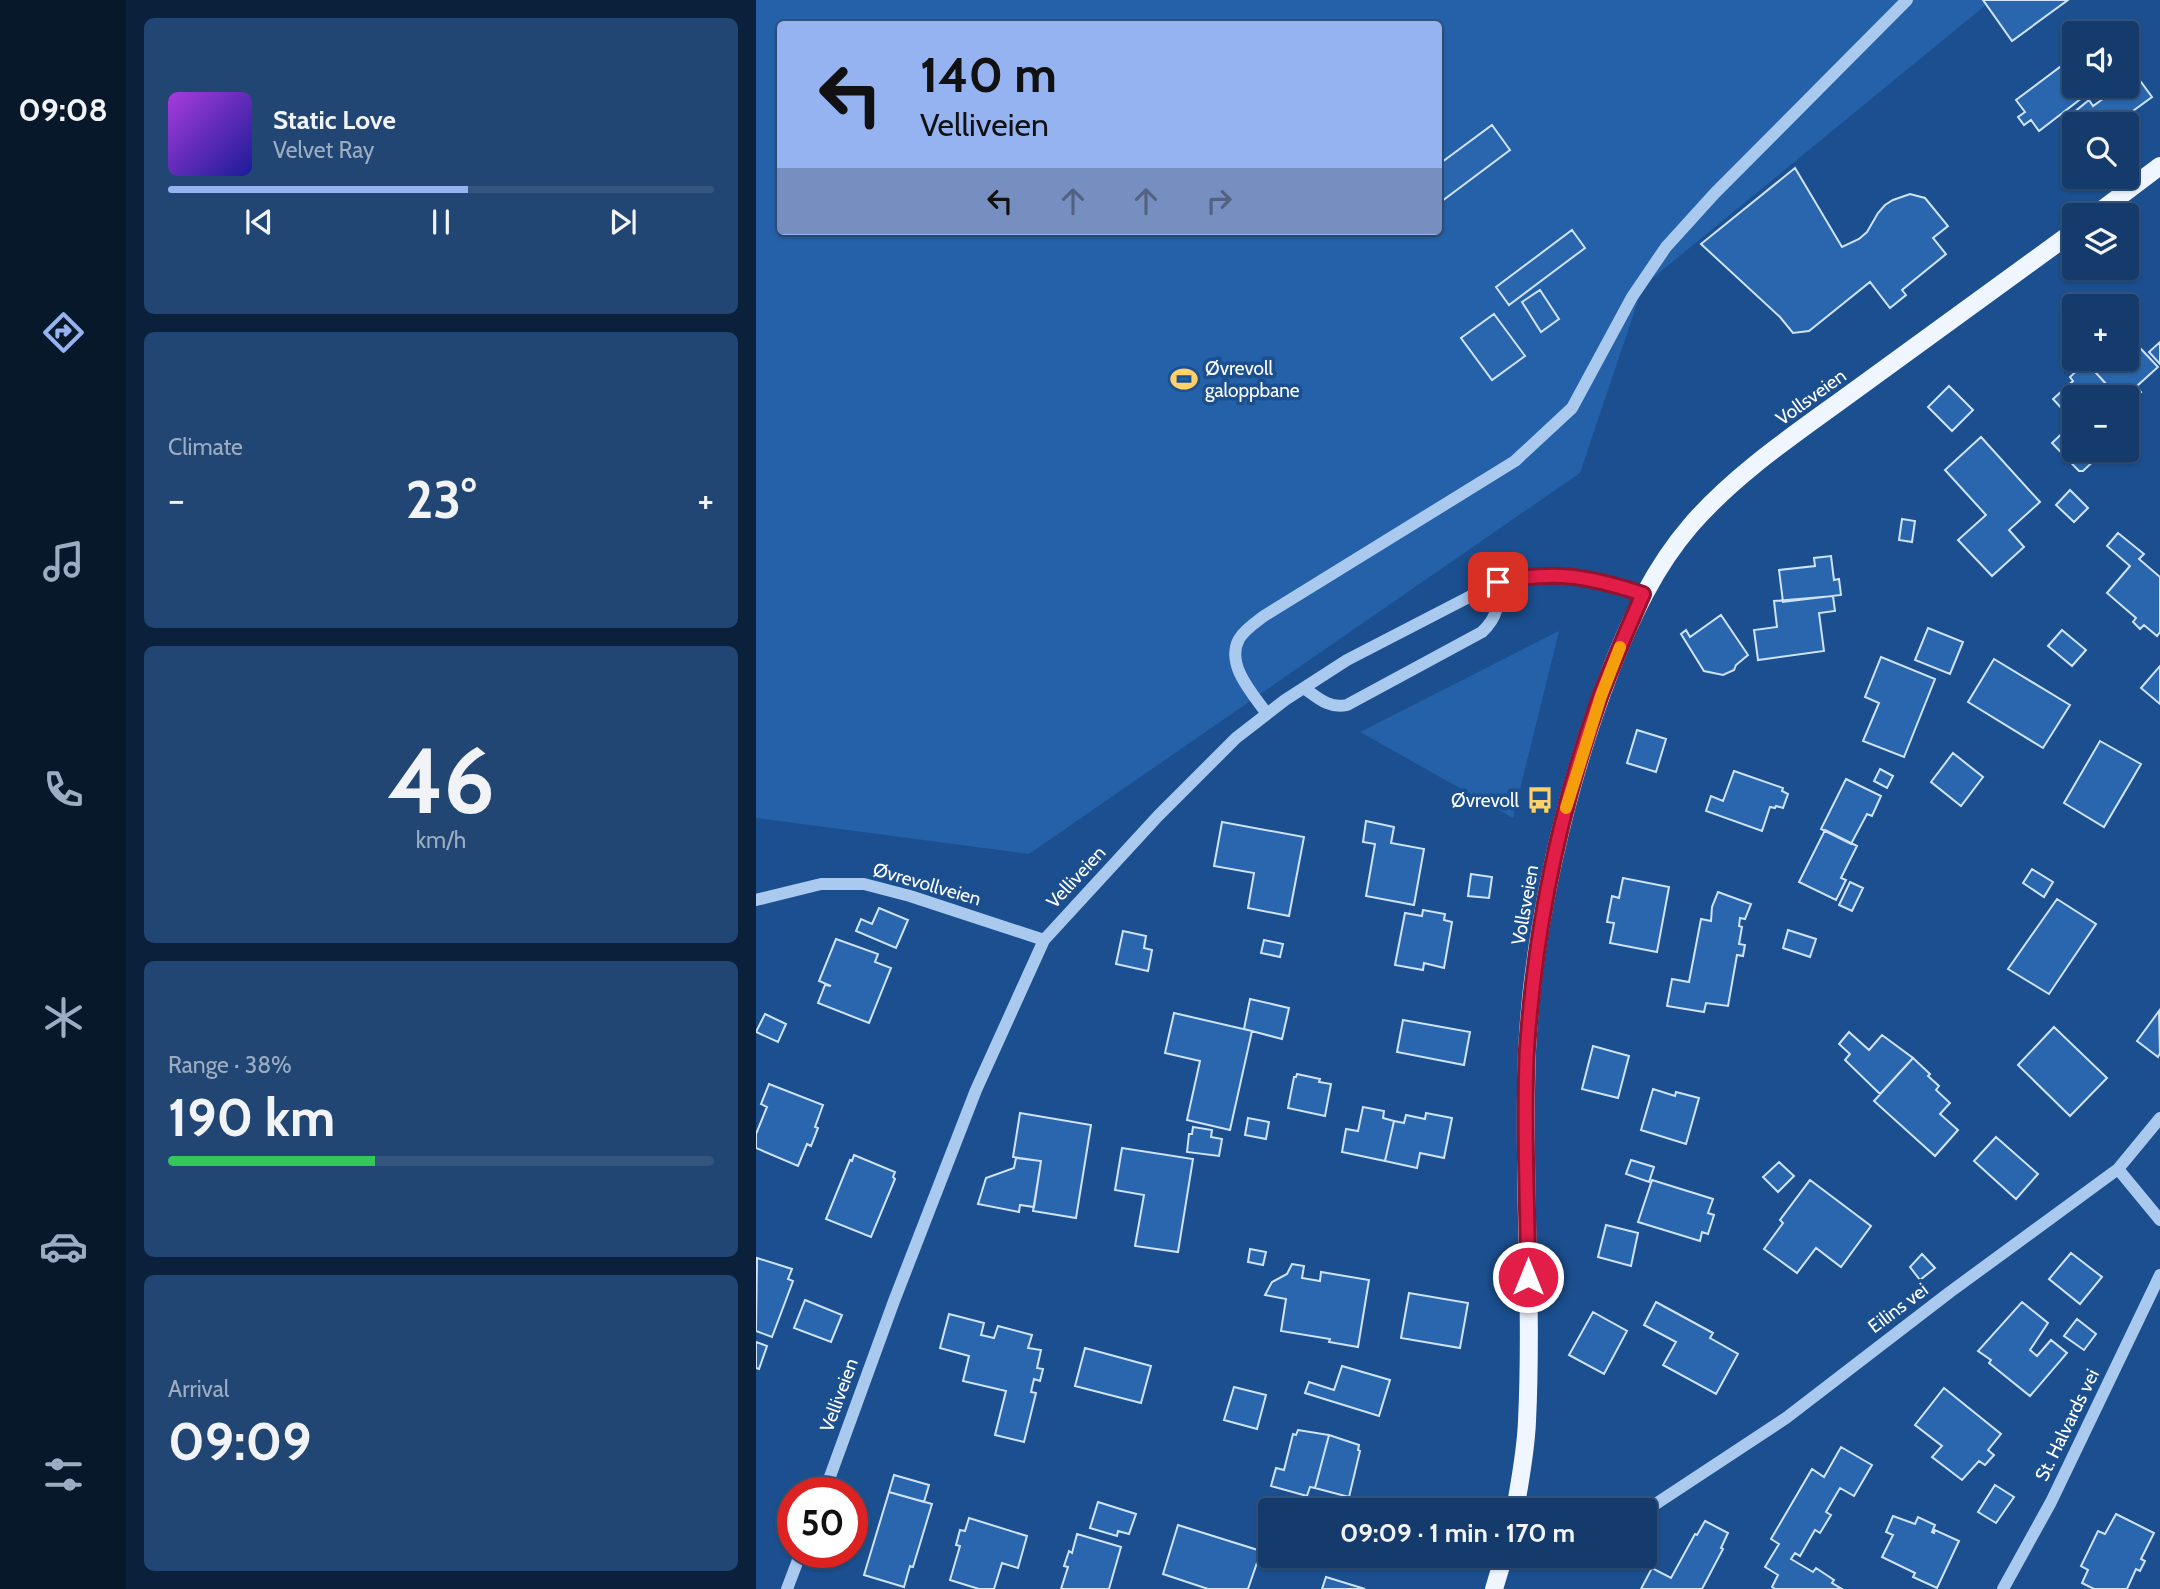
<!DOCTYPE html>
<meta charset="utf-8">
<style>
body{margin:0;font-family:Cabin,sans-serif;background:#214673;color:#f1f3f6;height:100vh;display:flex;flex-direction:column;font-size:26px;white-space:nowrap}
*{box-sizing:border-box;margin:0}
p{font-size:23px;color:#9dadc1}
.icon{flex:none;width:38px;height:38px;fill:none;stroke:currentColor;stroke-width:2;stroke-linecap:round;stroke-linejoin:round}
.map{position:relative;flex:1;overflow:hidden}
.sheet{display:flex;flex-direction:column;gap:18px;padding:18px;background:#0b203b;width:630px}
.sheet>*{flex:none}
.hud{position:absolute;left:21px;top:21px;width:665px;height:214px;border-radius:7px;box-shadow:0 2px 5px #0004,0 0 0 2px #33557e;background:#95b2f1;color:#111;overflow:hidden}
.fabs{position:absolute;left:1306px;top:21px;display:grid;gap:14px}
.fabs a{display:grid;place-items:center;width:77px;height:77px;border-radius:7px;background:#143b6b;box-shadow:0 2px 5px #0004,0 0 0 2px #33557e;font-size:35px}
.speed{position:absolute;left:21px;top:1477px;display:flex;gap:14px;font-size:35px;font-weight:700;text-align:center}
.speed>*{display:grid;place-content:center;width:91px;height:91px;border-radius:50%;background:#143b6b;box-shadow:0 2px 5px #0004,0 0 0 2px #33557e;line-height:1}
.speed .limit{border:10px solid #d22;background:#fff;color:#111}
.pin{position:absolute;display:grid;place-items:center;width:60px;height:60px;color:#fff;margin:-30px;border-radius:14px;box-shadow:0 4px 10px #0006}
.me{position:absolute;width:77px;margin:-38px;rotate:0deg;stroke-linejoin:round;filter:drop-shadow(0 0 5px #0008)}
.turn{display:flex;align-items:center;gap:24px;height:147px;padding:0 28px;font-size:32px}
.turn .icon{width:91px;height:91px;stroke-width:2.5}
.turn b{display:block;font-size:49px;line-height:60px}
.lanes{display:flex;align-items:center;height:66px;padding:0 28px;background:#0003;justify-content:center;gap:35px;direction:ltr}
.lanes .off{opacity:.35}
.big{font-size:52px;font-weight:800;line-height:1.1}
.sheet .card{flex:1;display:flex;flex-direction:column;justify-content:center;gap:10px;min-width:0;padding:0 24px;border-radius:10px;background:#214673}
.sheet .dial{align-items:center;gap:0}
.dial b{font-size:91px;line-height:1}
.song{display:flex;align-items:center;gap:21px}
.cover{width:84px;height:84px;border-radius:10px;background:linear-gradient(135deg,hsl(280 70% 55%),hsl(240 70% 35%))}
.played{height:7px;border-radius:4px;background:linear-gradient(90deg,#95b2f1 55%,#33557e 55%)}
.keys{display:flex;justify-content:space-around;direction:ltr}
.heat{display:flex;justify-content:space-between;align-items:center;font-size:38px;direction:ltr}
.charge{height:10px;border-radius:5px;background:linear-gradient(90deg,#34c759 38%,#33557e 0)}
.trip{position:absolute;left:502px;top:1498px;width:399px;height:70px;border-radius:7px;background:#143b6b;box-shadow:0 2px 5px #0004,0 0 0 2px #33557e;font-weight:800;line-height:70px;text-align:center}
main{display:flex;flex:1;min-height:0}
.menu{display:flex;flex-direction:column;width:126px;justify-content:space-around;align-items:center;background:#08182b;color:#9dadc1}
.menu .icon{width:49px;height:49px}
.menu .current{color:#95b2f1}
.menu b{font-size:32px;color:#f1f3f6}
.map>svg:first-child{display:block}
.green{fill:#2461a8;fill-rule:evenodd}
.building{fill:#2a66ad;stroke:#cfe3fa;stroke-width:2}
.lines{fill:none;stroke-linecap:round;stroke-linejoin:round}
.minor{stroke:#a9c9ee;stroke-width:12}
.major{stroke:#f0f6ff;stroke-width:18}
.route-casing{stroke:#92132f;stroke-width:18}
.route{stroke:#e11d48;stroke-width:12}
.slow{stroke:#f59e0b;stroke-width:12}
.labels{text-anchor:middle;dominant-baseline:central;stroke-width:7;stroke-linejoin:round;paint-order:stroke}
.poi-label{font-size:19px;fill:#fff;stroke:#1b4f8f;text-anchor:start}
.street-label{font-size:19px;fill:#fff;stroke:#1b4f8f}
</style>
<main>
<nav class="menu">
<b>09:08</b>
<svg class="icon current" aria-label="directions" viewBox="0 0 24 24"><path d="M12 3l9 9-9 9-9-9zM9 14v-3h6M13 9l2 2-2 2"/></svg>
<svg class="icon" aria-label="music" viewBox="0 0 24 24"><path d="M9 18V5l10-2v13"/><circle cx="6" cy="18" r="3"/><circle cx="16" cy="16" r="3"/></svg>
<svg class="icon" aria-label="phone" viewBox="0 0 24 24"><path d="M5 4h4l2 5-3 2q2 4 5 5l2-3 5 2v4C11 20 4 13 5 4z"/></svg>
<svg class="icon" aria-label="climate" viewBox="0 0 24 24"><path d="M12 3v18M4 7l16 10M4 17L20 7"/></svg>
<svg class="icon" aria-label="car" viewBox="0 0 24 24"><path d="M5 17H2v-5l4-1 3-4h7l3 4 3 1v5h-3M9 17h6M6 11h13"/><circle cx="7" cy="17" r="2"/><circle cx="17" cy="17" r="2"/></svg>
<svg class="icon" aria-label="filters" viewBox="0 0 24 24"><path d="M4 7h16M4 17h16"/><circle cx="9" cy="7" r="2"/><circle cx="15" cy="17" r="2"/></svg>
</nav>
<section class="sheet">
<div class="card">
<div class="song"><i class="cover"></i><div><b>Static Love</b><p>Velvet Ray</p></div></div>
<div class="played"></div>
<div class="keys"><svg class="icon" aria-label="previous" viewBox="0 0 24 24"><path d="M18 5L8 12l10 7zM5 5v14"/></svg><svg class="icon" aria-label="pause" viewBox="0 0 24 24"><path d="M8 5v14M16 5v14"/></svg><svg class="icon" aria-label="next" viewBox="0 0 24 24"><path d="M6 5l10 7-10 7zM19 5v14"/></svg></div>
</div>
<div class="card"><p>Climate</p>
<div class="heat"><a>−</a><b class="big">23°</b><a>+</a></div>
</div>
<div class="card dial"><b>46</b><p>km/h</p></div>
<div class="card"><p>Range · 38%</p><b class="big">190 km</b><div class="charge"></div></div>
<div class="card"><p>Arrival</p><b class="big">09:09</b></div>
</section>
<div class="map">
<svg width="1404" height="1589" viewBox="0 0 1404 1589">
<rect width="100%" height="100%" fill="#1b4f8f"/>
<path class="green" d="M 0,0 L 1236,0 L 887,286 L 824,473 L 273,854 L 0,818 ZM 24,24 L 682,24 L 682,231 L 24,231 Z
M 803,631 L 757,818 L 604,732 Z"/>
<path class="building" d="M 1227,0 L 1312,0 L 1256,41 Z
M 1308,64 L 1318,77 L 1318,86 L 1325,86 L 1331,94 L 1283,131 L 1275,120 L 1268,125 L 1262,117 L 1269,112 L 1260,100 Z
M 1380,75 L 1396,97 L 1366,119 L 1370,124 L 1325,124 L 1317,113 L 1333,100 L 1337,106 L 1365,86 L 1370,86 L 1370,82 Z
M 736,125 L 754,150 L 682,204 L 682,165 Z
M 1039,168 L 1086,247 L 1103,239 L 1111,232 L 1122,213 L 1129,205 L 1137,200 L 1154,194 L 1169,198 L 1192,226 L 1177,238 L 1190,254 L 1146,290 L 1150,295 L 1134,308 L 1114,282 L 1053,331 L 1037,333 L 1024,317 L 945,244 Z
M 816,230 L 829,248 L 753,305 L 740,287 Z
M 784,290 L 803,319 L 785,332 L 766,302 Z
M 738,314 L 769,356 L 736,380 L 705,338 Z
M 1370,333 L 1402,367 L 1381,386 L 1385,392 L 1370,406 L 1370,397 L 1362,397 L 1330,362 L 1333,359 L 1370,359 Z
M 1404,342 L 1404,364 L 1393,352 Z
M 1330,362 L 1362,397 L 1318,397 L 1318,422 L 1297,399 L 1317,381 L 1314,377 Z
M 1193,386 L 1217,410 L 1196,431 L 1172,407 Z
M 1316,424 L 1318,426 L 1318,450 L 1341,450 L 1345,454 L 1327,471 L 1323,471 L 1296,443 Z
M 1225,437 L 1284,502 L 1253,530 L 1268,547 L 1236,576 L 1202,540 L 1230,515 L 1189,470 Z
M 1314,490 L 1332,508 L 1318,522 L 1300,505 Z
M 1146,519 L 1159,521 L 1156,542 L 1143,540 Z
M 1362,533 L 1388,554 L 1383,559 L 1404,577 L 1404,632 L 1401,636 L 1388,625 L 1384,629 L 1377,622 L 1380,618 L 1351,593 L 1374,566 L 1351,546 Z
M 1075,556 L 1078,580 L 1083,579 L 1085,595 L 1027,602 L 1023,570 L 1059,566 L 1058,558 Z
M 1077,596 L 1079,611 L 1063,613 L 1068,651 L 1002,660 L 998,630 L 1021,627 L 1018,601 Z
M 965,615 L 992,655 L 980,665 L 978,670 L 967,675 L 948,671 L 925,634 L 930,630 L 934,637 Z
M 1172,628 L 1207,642 L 1194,674 L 1159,660 Z
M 1306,630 L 1330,650 L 1316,666 L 1292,646 Z
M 1125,657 L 1179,679 L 1148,757 L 1107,741 L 1123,703 L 1109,697 Z
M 1238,659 L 1314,705 L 1287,748 L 1212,702 Z
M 1404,666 L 1404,704 L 1385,688 Z
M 881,730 L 910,739 L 900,772 L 871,763 Z
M 1344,741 L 1385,764 L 1348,827 L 1308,803 Z
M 1197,753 L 1227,777 L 1205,806 L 1175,782 Z
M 1124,769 L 1137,776 L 1131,788 L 1118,781 Z
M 978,771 L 1027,788 L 1026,791 L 1032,794 L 1027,808 L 1020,806 L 1019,808 L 1014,807 L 1006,831 L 950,811 L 955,796 L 967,801 Z
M 1090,779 L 1125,796 L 1116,816 L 1111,814 L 1095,844 L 1065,829 Z
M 610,821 L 638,827 L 635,843 L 668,849 L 658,905 L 610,896 L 619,844 L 607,842 Z
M 466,822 L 548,837 L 533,916 L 492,908 L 498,873 L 458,866 Z
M 1069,830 L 1101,846 L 1085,878 L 1090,880 L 1080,900 L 1043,882 Z
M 1276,869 L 1297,882 L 1288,897 L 1267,883 Z
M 715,874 L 736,877 L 733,898 L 712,896 Z
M 867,878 L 913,887 L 901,952 L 854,943 L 858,923 L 851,922 L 856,896 L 863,898 Z
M 1094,882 L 1107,888 L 1096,911 L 1083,905 Z
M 962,892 L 995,904 L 989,919 L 984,918 L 983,926 L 986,927 L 983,944 L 989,945 L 987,956 L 981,955 L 972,1006 L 950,1003 L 948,1012 L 911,1006 L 916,979 L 933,982 L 945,919 L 955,921 L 956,907 Z
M 1301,899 L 1340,924 L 1293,994 L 1252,969 Z
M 123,908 L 152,920 L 140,948 L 100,931 L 105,919 L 116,924 Z
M 667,910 L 689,914 L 688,920 L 696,922 L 688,968 L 668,963 L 667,970 L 639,965 L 649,913 L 666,916 Z
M 1032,930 L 1060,939 L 1054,957 L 1027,948 Z
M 367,931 L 390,936 L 388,948 L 396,950 L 392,971 L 360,964 Z
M 80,939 L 122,954 L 119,962 L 135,968 L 113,1023 L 62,1003 L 69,985 L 75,986 L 63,981 Z
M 508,940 L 527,944 L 524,957 L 505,953 Z
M 494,999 L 533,1008 L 526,1039 L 488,1029 Z
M 1403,1011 L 1404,1053 L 1402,1057 L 1381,1041 Z
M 418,1013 L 496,1031 L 474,1130 L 431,1120 L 444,1061 L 409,1053 Z
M 9,1014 L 30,1024 L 22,1042 L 0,1032 Z
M 647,1020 L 714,1032 L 708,1065 L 641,1052 Z
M 1298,1027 L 1351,1078 L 1314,1116 L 1262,1065 Z
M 1093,1032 L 1113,1050 L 1126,1035 L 1157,1058 L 1124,1094 L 1089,1060 L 1094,1054 L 1083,1044 Z
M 837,1046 L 873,1056 L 862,1098 L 826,1089 Z
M 1157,1058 L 1174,1074 L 1172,1076 L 1183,1086 L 1180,1090 L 1194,1103 L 1184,1114 L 1202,1130 L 1179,1156 L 1118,1101 Z
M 541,1074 L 564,1079 L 563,1082 L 575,1084 L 569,1116 L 532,1108 L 538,1077 L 540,1077 Z
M 13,1084 L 67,1105 L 59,1127 L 62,1128 L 55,1146 L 51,1144 L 42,1166 L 0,1148 L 0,1134 L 11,1107 L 5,1104 Z
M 897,1089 L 919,1096 L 920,1092 L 943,1098 L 930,1144 L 885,1130 Z
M 607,1107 L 628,1111 L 627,1118 L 638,1121 L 629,1161 L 586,1152 L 590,1129 L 602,1131 Z
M 264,1113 L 335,1125 L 320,1218 L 277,1211 L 285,1161 L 257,1157 Z
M 670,1113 L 696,1118 L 688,1158 L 664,1153 L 661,1168 L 629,1161 L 638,1121 L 648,1123 L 650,1115 L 669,1119 Z
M 492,1118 L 513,1122 L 510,1139 L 489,1135 Z
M 437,1127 L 456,1130 L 455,1137 L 466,1139 L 463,1156 L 431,1152 L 433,1134 L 436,1134 Z
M 1240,1137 L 1282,1174 L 1260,1199 L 1218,1161 Z
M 366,1148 L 437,1159 L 422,1252 L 379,1246 L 388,1195 L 359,1190 Z
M 98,1155 L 139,1172 L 137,1177 L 139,1179 L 115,1237 L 70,1219 L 94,1160 L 96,1161 Z
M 260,1158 L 285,1161 L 278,1207 L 264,1205 L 263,1212 L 222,1204 L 230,1178 L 258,1168 Z
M 875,1160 L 898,1167 L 893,1182 L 870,1174 Z
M 1023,1162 L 1038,1176 L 1022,1192 L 1007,1177 Z
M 896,1180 L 957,1199 L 952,1213 L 958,1215 L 952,1234 L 946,1232 L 944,1241 L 882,1222 Z
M 1054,1180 L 1115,1226 L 1085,1267 L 1060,1248 L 1041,1273 L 1008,1249 L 1027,1223 L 1024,1220 Z
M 850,1225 L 882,1233 L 875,1266 L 842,1257 Z
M 494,1249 L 510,1252 L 507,1265 L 492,1262 Z
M 1315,1253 L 1346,1277 L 1324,1304 L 1293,1279 Z
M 1166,1254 L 1179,1268 L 1164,1280 L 1154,1267 Z
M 1,1258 L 36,1269 L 32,1279 L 37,1281 L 16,1337 L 0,1331 Z
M 536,1264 L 548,1266 L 546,1278 L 564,1281 L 565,1272 L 613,1280 L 602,1347 L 573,1342 L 574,1339 L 525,1331 L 530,1299 L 509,1295 L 516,1282 L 531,1274 Z
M 653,1293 L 712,1303 L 704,1348 L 645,1338 Z
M 49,1300 L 86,1315 L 75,1342 L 38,1328 Z
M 900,1302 L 957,1333 L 954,1338 L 982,1354 L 960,1394 L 907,1365 L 920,1342 L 888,1325 Z
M 1266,1302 L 1292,1323 L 1274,1350 L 1281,1356 L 1295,1340 L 1311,1353 L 1274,1396 L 1233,1363 L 1235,1360 L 1222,1351 Z
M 837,1312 L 871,1331 L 848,1374 L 813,1355 Z
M 193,1314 L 228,1323 L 225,1335 L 238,1338 L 242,1326 L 276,1335 L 272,1348 L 285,1350 L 281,1368 L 287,1369 L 284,1381 L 278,1379 L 275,1392 L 280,1393 L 268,1442 L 239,1435 L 250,1391 L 207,1381 L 213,1356 L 184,1348 Z
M 1321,1319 L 1340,1334 L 1328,1350 L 1308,1336 Z
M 0,1342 L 11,1346 L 3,1369 L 0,1368 Z
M 329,1348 L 395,1366 L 385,1403 L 319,1386 Z
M 586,1366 L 634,1380 L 623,1416 L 549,1393 L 553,1382 L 578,1390 Z
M 478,1387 L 510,1395 L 501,1429 L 468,1420 Z
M 1188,1388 L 1245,1434 L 1232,1450 L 1238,1455 L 1229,1465 L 1223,1461 L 1206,1480 L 1176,1457 L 1186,1446 L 1159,1425 Z
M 542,1430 L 573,1435 L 559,1488 L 554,1487 L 551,1496 L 515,1486 L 520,1468 L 528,1470 L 537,1434 L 540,1435 Z
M 573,1435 L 603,1445 L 602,1450 L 604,1451 L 593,1497 L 559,1488 Z
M 1085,1447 L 1116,1465 L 1098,1496 L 1084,1488 L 1070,1512 L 1075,1515 L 1064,1533 L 1059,1530 L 1044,1556 L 1039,1553 L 1035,1559 L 1057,1572 L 1060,1568 L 1078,1580 L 1076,1583 L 1086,1589 L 1019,1589 L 1016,1587 L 1022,1575 L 1009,1567 L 1023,1544 L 1015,1539 L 1056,1469 L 1068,1477 Z
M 138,1475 L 173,1485 L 168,1502 L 133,1492 Z
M 1239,1485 L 1258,1497 L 1240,1523 L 1222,1512 Z
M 133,1492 L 176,1504 L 157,1567 L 154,1566 L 148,1587 L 108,1575 Z
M 342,1502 L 380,1514 L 373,1534 L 362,1531 L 361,1536 L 334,1528 Z
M 1360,1514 L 1398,1533 L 1385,1559 L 1389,1561 L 1384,1571 L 1380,1569 L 1371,1589 L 1338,1589 L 1326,1583 L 1332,1570 L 1325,1566 L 1342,1531 L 1349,1534 Z
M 1137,1516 L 1159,1524 L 1162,1517 L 1179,1525 L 1176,1532 L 1178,1533 L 1179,1530 L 1203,1541 L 1181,1588 L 1157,1577 L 1159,1573 L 1126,1557 L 1137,1535 L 1130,1532 Z
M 213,1518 L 271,1536 L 262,1568 L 246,1563 L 238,1589 L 223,1589 L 194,1580 L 204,1546 L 200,1545 L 204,1530 L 209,1531 Z
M 949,1521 L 972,1533 L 965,1548 L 967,1549 L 946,1589 L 885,1589 L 896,1568 L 915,1578 L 939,1534 L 941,1535 Z
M 422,1525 L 505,1551 L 492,1589 L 452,1589 L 407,1574 Z
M 321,1534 L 365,1547 L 353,1589 L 305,1589 L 312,1567 L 308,1566 L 313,1551 L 316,1553 Z
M 570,1577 L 609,1589 L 566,1589 Z"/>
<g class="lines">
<path class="minor" d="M 548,688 C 562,698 573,709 591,705 L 726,632 C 742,617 743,604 742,582
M 511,714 C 497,694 469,665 483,639 C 488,630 500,622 508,616 L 759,461 L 816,408 L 876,297 L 910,247 L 959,193 L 1151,0
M 0,900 L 65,884 L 108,884 L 154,896 L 288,940
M 1362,1169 L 1404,1220
M 68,1493 L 138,1301 L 220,1090 L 288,940 L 402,816 L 480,738 L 529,700 L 591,660 L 742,582 L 774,575 L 805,575 L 844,580 L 887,594
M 889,1511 L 1030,1418 L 1194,1292 L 1362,1169 L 1404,1118
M 31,1589 L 45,1552
M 1247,1589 L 1295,1502 L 1404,1275"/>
<path class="major" d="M 1339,215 L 1404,166
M 759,1510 C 764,1481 770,1450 771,1421 C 777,1297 766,1174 771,1051 C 777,926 810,785 855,669 C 876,616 898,568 935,525 C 981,472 1042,432 1098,391 C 1172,338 1245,284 1318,231
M 738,1589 L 748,1556"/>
</g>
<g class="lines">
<defs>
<path id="route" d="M 742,582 C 799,570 832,576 887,594 C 872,628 857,662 844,697 C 804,809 779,930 771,1049 C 767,1124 772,1201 772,1277"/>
</defs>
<use href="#route" class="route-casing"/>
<use href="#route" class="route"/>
<path class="slow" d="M 810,808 L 845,696 L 864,647"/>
</g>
<defs>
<symbol id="stadium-bare" viewBox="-9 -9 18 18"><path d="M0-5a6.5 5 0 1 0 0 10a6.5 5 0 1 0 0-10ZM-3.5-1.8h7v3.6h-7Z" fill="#ffd166" stroke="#1b4f8f" stroke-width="2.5" paint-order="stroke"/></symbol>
<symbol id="bus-bare" viewBox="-9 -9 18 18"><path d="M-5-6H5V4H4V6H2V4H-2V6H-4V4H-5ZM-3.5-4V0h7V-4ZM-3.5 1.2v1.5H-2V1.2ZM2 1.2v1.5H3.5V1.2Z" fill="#ffd166" stroke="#1b4f8f" stroke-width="2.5" paint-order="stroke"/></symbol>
</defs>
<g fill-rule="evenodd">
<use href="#stadium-bare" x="409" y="360" width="38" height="38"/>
<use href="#bus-bare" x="765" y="781" width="38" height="38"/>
</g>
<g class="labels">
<g class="poi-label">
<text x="449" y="368">Øvrevoll<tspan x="449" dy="22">galoppbane</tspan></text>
<text x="763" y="800" text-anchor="end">Øvrevoll</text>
</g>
<g class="street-label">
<text transform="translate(1055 397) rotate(-36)">Vollsveien</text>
<text transform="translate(320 877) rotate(-47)">Velliveien</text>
<text transform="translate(171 884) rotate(16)">Øvrevollveien</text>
<text transform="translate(769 905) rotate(-80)">Vollsveien</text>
<text transform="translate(1142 1308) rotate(-37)">Eilins vei</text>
<text transform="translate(83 1395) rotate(-70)">Velliveien</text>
<text transform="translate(1311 1425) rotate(-64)">St. Halvards vei</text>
</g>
</g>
</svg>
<div class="fabs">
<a><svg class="icon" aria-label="sound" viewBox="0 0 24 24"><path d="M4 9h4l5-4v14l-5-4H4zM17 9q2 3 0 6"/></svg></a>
<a><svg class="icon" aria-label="search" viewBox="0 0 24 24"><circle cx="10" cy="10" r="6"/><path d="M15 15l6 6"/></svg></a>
<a><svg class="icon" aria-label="layers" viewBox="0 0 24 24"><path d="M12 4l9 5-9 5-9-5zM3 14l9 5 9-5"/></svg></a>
<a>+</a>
<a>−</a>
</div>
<div class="speed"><div class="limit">50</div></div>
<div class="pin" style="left:742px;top:582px;background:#d93025"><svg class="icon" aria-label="arrive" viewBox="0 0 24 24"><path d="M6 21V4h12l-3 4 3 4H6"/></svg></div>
<svg class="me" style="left:772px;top:1277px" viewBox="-20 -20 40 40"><circle r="17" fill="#e11d48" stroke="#fff" stroke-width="3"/><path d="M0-11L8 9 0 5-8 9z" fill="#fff"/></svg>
<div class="trip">09:09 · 1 min · 170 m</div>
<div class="hud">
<div class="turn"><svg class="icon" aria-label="left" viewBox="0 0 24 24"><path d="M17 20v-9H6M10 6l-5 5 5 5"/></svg><div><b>140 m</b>Velliveien</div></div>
<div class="lanes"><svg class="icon" aria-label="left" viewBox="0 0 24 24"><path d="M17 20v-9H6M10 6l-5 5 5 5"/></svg><svg class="icon off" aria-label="ahead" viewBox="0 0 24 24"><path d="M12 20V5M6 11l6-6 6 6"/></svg><svg class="icon off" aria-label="ahead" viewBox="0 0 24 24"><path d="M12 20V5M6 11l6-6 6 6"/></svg><svg class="icon off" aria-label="right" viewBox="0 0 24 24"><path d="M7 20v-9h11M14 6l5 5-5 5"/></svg></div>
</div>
</div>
</main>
